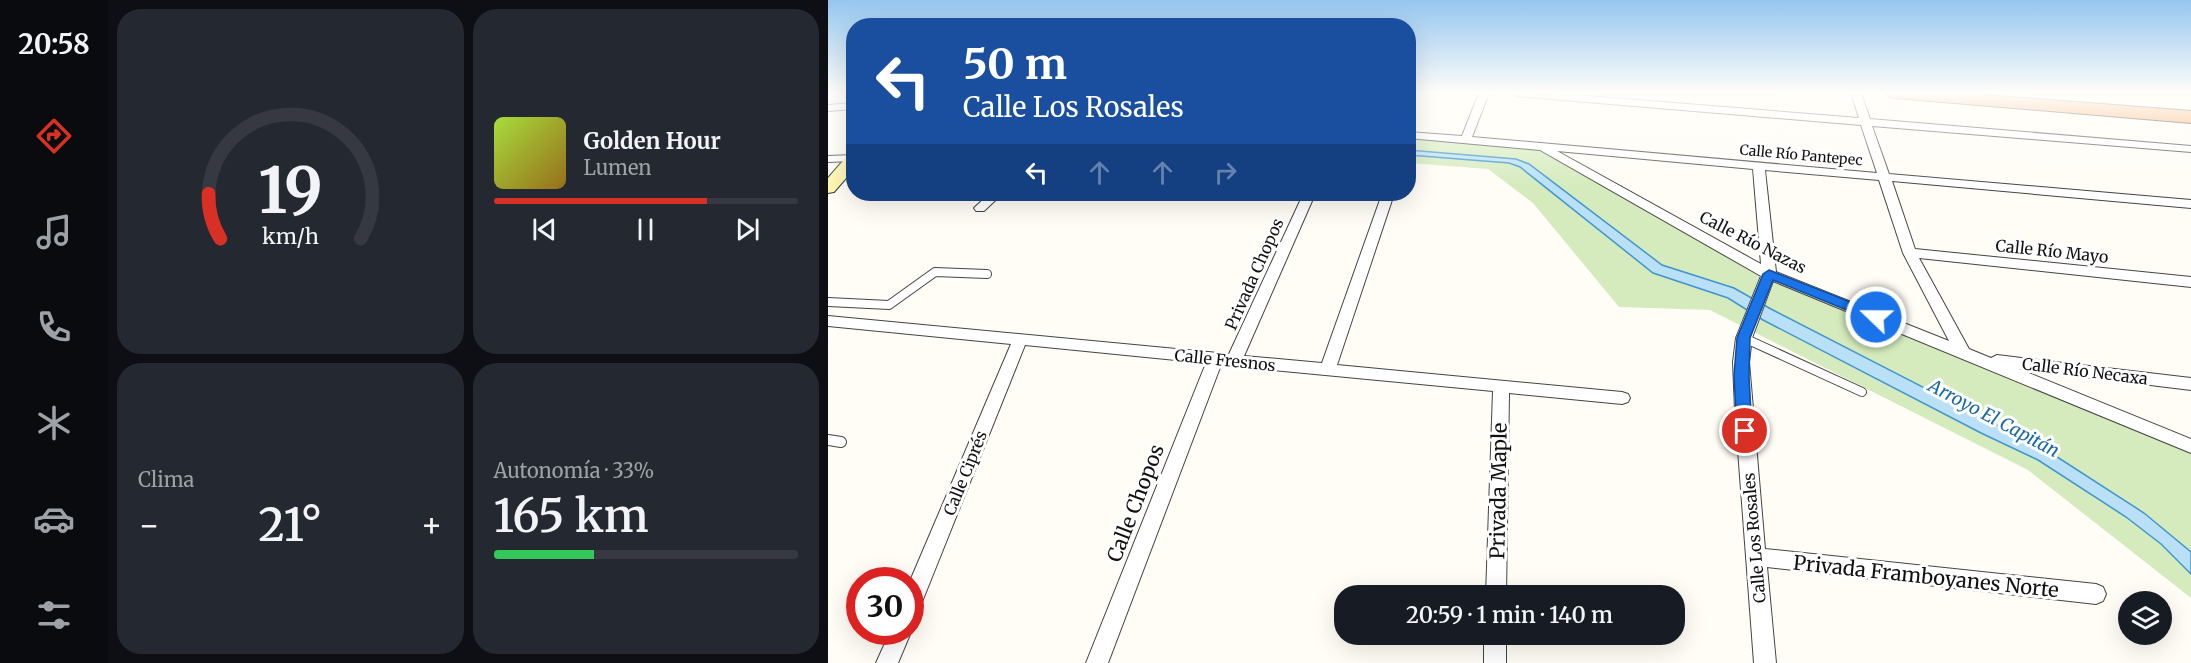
<!DOCTYPE html>
<html lang="es">
<meta charset="utf-8">
<style>
body{margin:0;font-family:Merriweather,serif;background:#242831;color:#f1f3f6;height:100vh;display:flex;flex-direction:column;font-size:22px;white-space:nowrap}
*{box-sizing:border-box;margin:0}
p{font-size:20px;color:#9ea1a6}
.icon{flex:none;width:33px;height:33px;fill:none;stroke:currentColor;stroke-width:2;stroke-linecap:round;stroke-linejoin:round}
.map{position:relative;flex:1;overflow:hidden}
.details{display:flex;flex-direction:column;gap:9px;padding:9px;background:#0d0f14;width:720px}
.details>*{flex:none}
.top-card{position:absolute;left:18px;top:18px;width:570px;height:183px;border-radius:24px;box-shadow:0 6px 24px #0002;background:#1a4fa0;color:#fff;overflow:hidden}
.controls{position:absolute;left:1290px;top:591px;display:grid;gap:12px}
.controls a{display:grid;place-items:center;width:54px;height:54px;border-radius:50%;background:#171b24;box-shadow:0 6px 24px #0002;font-size:30px}
.speed{position:absolute;left:18px;top:567px;display:flex;gap:12px;font-size:30px;font-weight:700;text-align:center}
.speed>*{display:grid;place-content:center;width:78px;height:78px;border-radius:50%;background:#171b24;box-shadow:0 6px 24px #0002;line-height:1}
.speed .limit{border:9px solid #d22;background:#fff;color:#111}
.pin{position:absolute;display:grid;place-items:center;width:51px;height:51px;color:#fff;margin:-26px;border:3px solid #fff;border-radius:50%;box-shadow:0 2px 6px #0007}
.me{position:absolute;width:66px;margin:-33px;rotate:292deg;stroke-linejoin:round;filter:drop-shadow(0 0 4px #0008)}
.turn{display:flex;align-items:center;gap:21px;height:126px;padding:0 18px;font-size:27px}
.turn .icon{width:78px;height:78px;stroke-width:2.5}
.turn b{display:block;font-size:42px;line-height:51px}
.lanes{display:flex;align-items:center;height:57px;padding:0 18px;background:#0003;justify-content:center;gap:30px;direction:ltr}
.lanes .off{opacity:.35}
.big{font-size:45px;font-weight:600;line-height:1.1}
.details .card{flex:1;display:flex;flex-direction:column;justify-content:center;gap:9px;min-width:0;padding:0 21px;border-radius:24px;background:#242831}
.details .dial{align-items:center;gap:0}
.dial svg{height:156px;overflow:visible;fill:none;stroke:#363941;stroke-width:7;stroke-linecap:round;text-anchor:middle}
.dial text{fill:#f1f3f6;stroke:none}
.song{display:flex;align-items:center;gap:18px}
.cover{width:72px;height:72px;border-radius:9px;background:linear-gradient(135deg,hsl(80 70% 55%),hsl(40 70% 35%))}
.played{height:6px;border-radius:3px;background:linear-gradient(90deg,#d93025 70%,#363941 70%)}
.keys{display:flex;justify-content:space-around;direction:ltr}
.heat{display:flex;justify-content:space-between;align-items:center;font-size:33px;direction:ltr}
.charge{height:9px;border-radius:4px;background:linear-gradient(90deg,#34c759 33%,#363941 0)}
.details .tiles{flex:1;display:grid;gap:9px;grid-template-columns:repeat(2,1fr)}
.trip{position:absolute;left:506px;top:585px;width:351px;height:60px;border-radius:24px;background:#171b24;box-shadow:0 6px 24px #0002;font-weight:600;line-height:60px;text-align:center}
main{display:flex;flex:1;min-height:0}
.menu{display:flex;flex-direction:column;width:108px;justify-content:space-around;align-items:center;background:#090b0e;color:#9ea1a6}
.menu .icon{width:42px;height:42px}
.menu .active{color:#d93025}
.menu b{font-size:27px;color:#f1f3f6}
.map>svg:first-child{display:block}
.green{fill:#d5ebbd}
.water{fill:#b9e0f7;stroke:#3f96cf;stroke-width:1.5}
.lines{fill:none;stroke-linecap:round;stroke-linejoin:round}
.lane-far2-casing{stroke:#444;stroke-width:8}
.lane-far1-casing{stroke:#444;stroke-width:10}
.lane-casing{stroke:#444;stroke-width:12}
.street-casing{stroke:#444;stroke-width:2}
.secondary-casing{stroke:#333;stroke-width:2}
.highway-casing{stroke:#222;stroke-width:2}
.lane-far2{stroke:#fff;stroke-width:6}
.lane-far1{stroke:#fff;stroke-width:8}
.lane{stroke:#fff;stroke-width:10}
.street{fill:#fff;fill-rule:evenodd}
.secondary{fill:#fff6b0;fill-rule:evenodd}
.highway{fill:#f5a25d;fill-rule:evenodd}
.route{fill:#1a73e8;stroke:#114b97;stroke-width:1.5}
.labels{text-anchor:middle;dominant-baseline:central;stroke-width:6;stroke-linejoin:round;paint-order:stroke}
.far-street-label{font-size:14px;fill:#111;stroke:#fff}
.street-label{font-size:16px;fill:#111;stroke:#fff}
.water-label{font-size:18px;font-style:italic;fill:#1768a6;stroke:#fff}
.near-street-label{font-size:20px;fill:#111;stroke:#fff}
</style>
<main>
<nav class="menu">
<b>20:58</b>
<svg class="icon active" aria-label="directions" viewBox="0 0 24 24"><path d="M12 3l9 9-9 9-9-9zM9 14v-3h6M13 9l2 2-2 2"/></svg>
<svg class="icon" aria-label="music" viewBox="0 0 24 24"><path d="M9 18V5l10-2v13"/><circle cx="6" cy="18" r="3"/><circle cx="16" cy="16" r="3"/></svg>
<svg class="icon" aria-label="phone" viewBox="0 0 24 24"><path d="M5 4h4l2 5-3 2q2 4 5 5l2-3 5 2v4C11 20 4 13 5 4z"/></svg>
<svg class="icon" aria-label="climate" viewBox="0 0 24 24"><path d="M12 3v18M4 7l16 10M4 17L20 7"/></svg>
<svg class="icon" aria-label="car" viewBox="0 0 24 24"><path d="M5 17H2v-5l4-1 3-4h7l3 4 3 1v5h-3M9 17h6M6 11h13"/><circle cx="7" cy="17" r="2"/><circle cx="17" cy="17" r="2"/></svg>
<svg class="icon" aria-label="filters" viewBox="0 0 24 24"><path d="M4 7h16M4 17h16"/><circle cx="9" cy="7" r="2"/><circle cx="15" cy="17" r="2"/></svg>
</nav>
<section class="details">
<div class="tiles">
<div class="card dial"><svg viewBox="0 0 100 80">
<path d="M14 69A42 42 0 1 1 86 69"/>
<path d="M14 69A42 42 0 0 1 8 46" stroke="#d93025"/>
<text x="50" y="56" font-size="32" font-weight="700">19</text>
<text x="50" y="72" font-size="11">km/h</text>
</svg></div>
<div class="card">
<div class="song"><i class="cover"></i><div><b>Golden Hour</b><p>Lumen</p></div></div>
<div class="played"></div>
<div class="keys"><svg class="icon" aria-label="previous" viewBox="0 0 24 24"><path d="M18 5L8 12l10 7zM5 5v14"/></svg><svg class="icon" aria-label="pause" viewBox="0 0 24 24"><path d="M8 5v14M16 5v14"/></svg><svg class="icon" aria-label="next" viewBox="0 0 24 24"><path d="M6 5l10 7-10 7zM19 5v14"/></svg></div>
</div>
<div class="card"><p>Clima</p>
<div class="heat"><a>−</a><b class="big">21°</b><a>+</a></div>
</div>
<div class="card"><p>Autonomía · 33%</p><b class="big">165 km</b><div class="charge"></div></div>
</div>
</section>
<div class="map">
<svg width="1363" height="663" viewBox="0 0 1363 663">
<rect width="100%" height="100%" fill="#fffdf5"/>
<path class="green" d="M 580,134 L 713,147 L 941,274 L 1363,446 L 1363,598 L 1200,470 L 882,310 L 791,307 L 705,203 L 660,169 L 581,163 Z"/>
<path class="water" d="M 580,150 L 688,159 L 701,164 L 834,265 L 906,288 L 943,309 L 1223,453 L 1316,513 L 1363,552 L 1363,574 L 1333,544 L 1298,517 L 1210,460 L 1153,433 L 935,320 L 900,298 L 825,273 L 692,167 L 681,163 L 581,155 Z"/>
<g class="lines">
<defs>
<path id="lane-far2" d="M 0,159 L 25,158"/>
<path id="lane-far1" d="M 0,302 L 61,305 L 107,272 L 159,274
M 916,338 L 1034,392"/>
<path id="lane" d="M 0,440 L 13,442"/>
<path id="street" d="M 651,93 L 661,93 L 644,137 L 1049,173 L 1033,125 L 688,96 L 683,93 L 722,93 L 1031,118 L 1023,93 L 1033,93 L 1042,119 L 1363,146 L 1363,152 L 1044,126 L 1061,174 L 1363,200 L 1363,208 L 1064,181 L 1087,249 L 1363,277 L 1363,287 L 1091,258 L 1141,349 L 1163,358 L 1169,355 L 1363,378 L 1363,390 L 1191,369 L 1363,439 L 1363,453 L 945,281 L 924,338 L 921,362 L 937,549 L 1268,584 L 1275,587 L 1278,594 L 1275,601 L 1268,604 L 939,567 L 948,663 L 926,663 L 907,410 L 905,362 L 908,338 L 933,276 L 712,150 L 580,138 L 580,132 L 634,136 ZM 729,151 L 925,169 L 933,264 ZM 937,170 L 1051,180 L 1075,253 L 1121,341 L 948,272 Z
M 26,103 L 26,109 L 0,111 L 0,105 Z
M 161,194 L 174,194 L 156,211 L 148,211 L 146,208 Z
M 554,194 L 566,194 L 509,365 L 794,392 L 800,394 L 802,398 L 800,402 L 794,404 L 681,393 L 678,596 L 658,596 L 665,391 L 393,365 L 280,663 L 258,663 L 378,363 L 197,345 L 92,607 L 89,614 L 82,617 L 82,581 L 183,344 L 0,326 L 0,316 L 401,354 L 472,201 L 478,197 L 484,201 L 416,356 L 494,363 Z
M 62,632 L 83,632 L 70,663 L 48,663 Z
M 656,634 L 678,634 L 678,663 L 656,663 Z"/>
<path id="secondary" d="M 26,153 L 26,169 L 6,192 L 0,193 L 0,178 L 20,155 Z"/>
<path id="highway" d="M 1058,93 L 1132,93 L 1363,111 L 1363,123 L 1067,98 L 1061,97 Z"/>
</defs>
<use href="#lane-far2" class="lane-far2-casing"/>
<use href="#lane-far1" class="lane-far1-casing"/>
<use href="#lane" class="lane-casing"/>
<use href="#street" class="street-casing"/>
<use href="#secondary" class="secondary-casing"/>
<use href="#highway" class="highway-casing"/>
<use href="#lane-far2" class="lane-far2"/>
<use href="#lane-far1" class="lane-far1"/>
<use href="#lane" class="lane"/>
<use href="#street" class="street"/>
<use href="#secondary" class="secondary"/>
<use href="#highway" class="highway"/>
</g>
<linearGradient id="sky" x2="0" y2="1"><stop stop-color="#95c6ee"/><stop offset="0.5" stop-color="#fffefa"/><stop offset="1" stop-color="#fffefa" stop-opacity="0"/></linearGradient>
<rect width="1363" height="186" fill="url(#sky)"/>
<path class="route" d="M 941,270 L 1053,314 L 1055,317 L 1053,320 L 1043,320 L 945,280 L 922,338 L 921,376 L 924,431 L 922,435 L 911,435 L 909,431 L 906,376 L 909,338 L 935,274 Z"/>
<g class="labels">
<g class="far-street-label">
<text transform="translate(973 155) rotate(5)">Calle Río Pantepec</text>
</g>
<g class="street-label">
<text transform="translate(925 242) rotate(27)">Calle Río Nazas</text>
<text transform="translate(1224 251) rotate(6)">Calle Río Mayo</text>
<text transform="translate(426 274) rotate(-66)">Privada Chopos</text>
<text transform="translate(397 360) rotate(6)">Calle Fresnos</text>
<text transform="translate(1257 371) rotate(7)">Calle Río Necaxa</text>
<text transform="translate(137 473) rotate(-68)">Calle Ciprés</text>
<text transform="translate(926 538) rotate(-95)">Calle Los Rosales</text>
</g>
<g class="water-label">
<text transform="translate(1166 418) rotate(28)">Arroyo El Capitán</text>
</g>
<g class="near-street-label">
<text transform="translate(670 491) rotate(-89)">Privada Maple</text>
<text transform="translate(307 503) rotate(-69)">Calle Chopos</text>
<text transform="translate(1098 576) rotate(6)">Privada Framboyanes Norte</text>
</g>
</g>
</svg>
<div class="controls">
<a><svg class="icon" aria-label="layers" viewBox="0 0 24 24"><path d="M12 4l9 5-9 5-9-5zM3 14l9 5 9-5"/></svg></a>
</div>
<div class="speed"><div class="limit">30</div></div>
<div class="pin" style="left:917px;top:431px;background:#d93025"><svg class="icon" aria-label="arrive" viewBox="0 0 24 24"><path d="M6 21V4h12l-3 4 3 4H6"/></svg></div>
<svg class="me" style="left:1048px;top:317px" viewBox="-20 -20 40 40"><circle r="17" fill="#1a73e8" stroke="#fff" stroke-width="3"/><path d="M0-11L8 9 0 5-8 9z" fill="#fff"/></svg>
<div class="trip">20:59 · 1 min · 140 m</div>
<div class="top-card">
<div class="turn"><svg class="icon" aria-label="left" viewBox="0 0 24 24"><path d="M17 20v-9H6M10 6l-5 5 5 5"/></svg><div><b>50 m</b>Calle Los Rosales</div></div>
<div class="lanes"><svg class="icon" aria-label="left" viewBox="0 0 24 24"><path d="M17 20v-9H6M10 6l-5 5 5 5"/></svg><svg class="icon off" aria-label="ahead" viewBox="0 0 24 24"><path d="M12 20V5M6 11l6-6 6 6"/></svg><svg class="icon off" aria-label="ahead" viewBox="0 0 24 24"><path d="M12 20V5M6 11l6-6 6 6"/></svg><svg class="icon off" aria-label="right" viewBox="0 0 24 24"><path d="M7 20v-9h11M14 6l5 5-5 5"/></svg></div>
</div>
</div>
</main>
